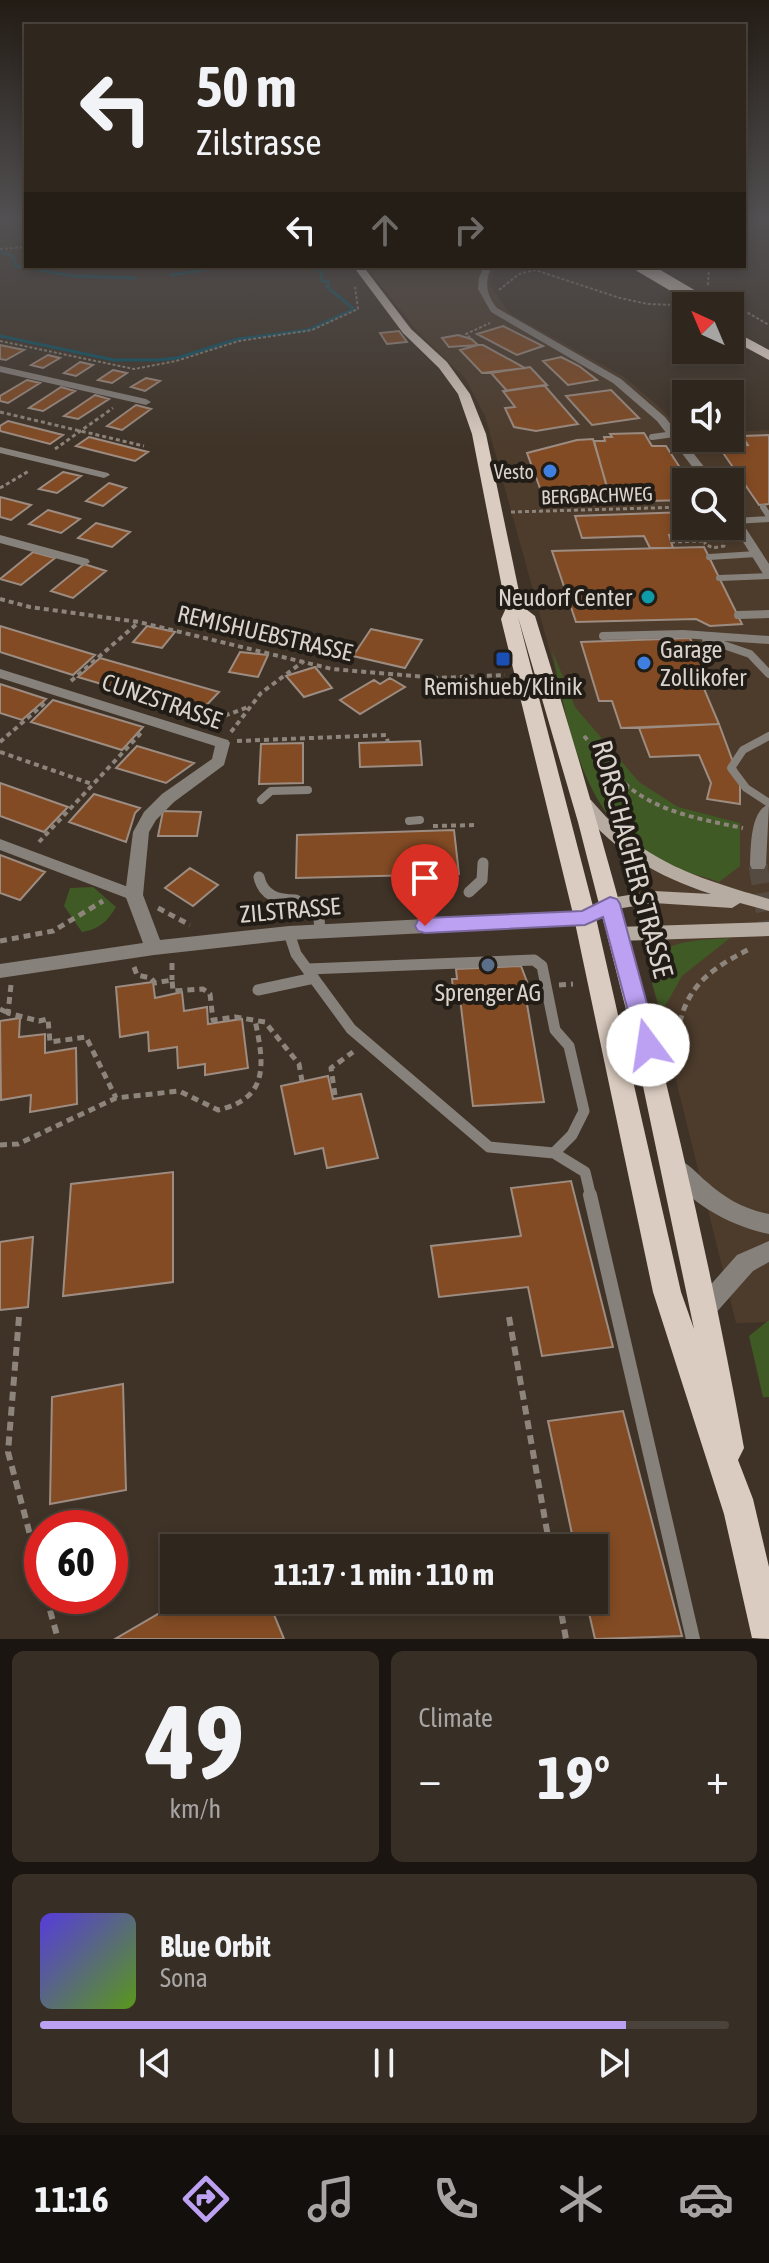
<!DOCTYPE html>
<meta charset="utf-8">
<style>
body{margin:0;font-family:"Asap Condensed",sans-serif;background:#372e26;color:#f1f3f6;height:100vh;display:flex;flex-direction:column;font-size:30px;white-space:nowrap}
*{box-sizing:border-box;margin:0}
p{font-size:26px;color:#a7a5a4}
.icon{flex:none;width:44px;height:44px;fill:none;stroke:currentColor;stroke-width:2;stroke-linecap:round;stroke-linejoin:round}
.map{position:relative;height:1639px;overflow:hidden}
.details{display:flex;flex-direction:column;gap:12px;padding:12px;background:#1a1510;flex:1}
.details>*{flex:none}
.banner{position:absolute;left:24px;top:24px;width:722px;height:244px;border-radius:0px;box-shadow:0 4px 12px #0003,0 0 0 2px #4a433b;background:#2f261d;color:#f1f3f6;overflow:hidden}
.needle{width:52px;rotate:316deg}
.tools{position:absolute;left:672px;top:292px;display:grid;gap:16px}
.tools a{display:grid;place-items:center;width:72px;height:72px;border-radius:0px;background:#2f261d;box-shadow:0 4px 12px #0003,0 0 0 2px #4a433b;font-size:40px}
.speed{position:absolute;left:24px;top:1510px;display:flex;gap:16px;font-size:40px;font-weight:700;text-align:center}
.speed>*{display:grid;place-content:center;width:104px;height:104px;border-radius:50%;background:#2f261d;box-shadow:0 4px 12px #0003,0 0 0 2px #4a433b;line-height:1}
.speed .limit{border:12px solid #d22;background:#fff;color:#111}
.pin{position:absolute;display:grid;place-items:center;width:68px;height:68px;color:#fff;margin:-82px -34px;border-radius:50% 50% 50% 0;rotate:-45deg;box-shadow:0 0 8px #0007}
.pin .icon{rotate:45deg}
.me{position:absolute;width:88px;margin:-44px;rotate:346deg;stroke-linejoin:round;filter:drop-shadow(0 0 6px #0008)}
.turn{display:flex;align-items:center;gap:28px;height:168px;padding:0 40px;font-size:36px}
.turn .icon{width:104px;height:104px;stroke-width:2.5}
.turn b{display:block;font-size:56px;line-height:68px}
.lanes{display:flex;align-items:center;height:76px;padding:0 40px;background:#0003;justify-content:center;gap:40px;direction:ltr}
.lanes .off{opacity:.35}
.big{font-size:60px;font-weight:700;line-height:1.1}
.details .tile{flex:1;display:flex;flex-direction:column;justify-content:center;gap:12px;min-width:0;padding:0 28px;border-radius:12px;background:#372e26}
.details .dial{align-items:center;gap:0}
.dial b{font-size:104px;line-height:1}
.song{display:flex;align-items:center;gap:24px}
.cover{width:96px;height:96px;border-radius:12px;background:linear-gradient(135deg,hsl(250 70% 55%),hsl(90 70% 35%))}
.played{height:8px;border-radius:4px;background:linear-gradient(90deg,#bca0f2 85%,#4a433b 85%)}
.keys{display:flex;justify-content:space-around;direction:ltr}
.heat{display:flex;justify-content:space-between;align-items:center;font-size:44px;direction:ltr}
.details .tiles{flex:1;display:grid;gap:12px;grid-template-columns:1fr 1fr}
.tile:last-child{grid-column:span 2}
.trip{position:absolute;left:160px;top:1534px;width:448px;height:80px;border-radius:0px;background:#2f261d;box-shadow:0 4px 12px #0003,0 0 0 2px #4a433b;font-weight:700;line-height:80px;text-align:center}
.dock{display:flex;height:128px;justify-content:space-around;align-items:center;background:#130f0c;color:#a7a5a4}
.dock .icon{width:56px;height:56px}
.dock .current{color:#bca0f2}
.dock b{font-size:36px;color:#f1f3f6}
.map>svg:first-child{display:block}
.built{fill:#4d3c2c;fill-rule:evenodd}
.green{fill:#405a25}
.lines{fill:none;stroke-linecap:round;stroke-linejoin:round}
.stream{stroke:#095568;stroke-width:3}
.building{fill:#824b24;stroke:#9d8c81;stroke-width:2}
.minor-tunnel{stroke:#564b40;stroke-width:19;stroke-dasharray:19 9;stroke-linecap:butt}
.path-far4{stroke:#8d847b;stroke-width:2;stroke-dasharray:3 2;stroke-linecap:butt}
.path-far3{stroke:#8d847b;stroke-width:3;stroke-dasharray:4 3;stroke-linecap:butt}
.path-far2{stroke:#8d847b;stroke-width:4;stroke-dasharray:5 4;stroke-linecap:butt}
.path-far1{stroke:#8d847b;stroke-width:5;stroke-dasharray:7 5;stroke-linecap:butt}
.path{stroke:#8d847b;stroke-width:6;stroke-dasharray:9 6;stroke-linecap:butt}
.service-far3{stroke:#87817b;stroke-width:6}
.service-far2{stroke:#87817b;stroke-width:8}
.service-far1{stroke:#87817b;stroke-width:11}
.service{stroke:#87817b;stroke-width:14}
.pedestrian{fill:#87817b;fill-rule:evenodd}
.minor{fill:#87817b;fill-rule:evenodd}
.secondary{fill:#b6aca2;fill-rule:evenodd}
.primary{fill:#daccc0;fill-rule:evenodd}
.motorway{fill:#faeadc;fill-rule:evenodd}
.motorway-bridge{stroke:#faeadc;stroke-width:13}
.route{fill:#bca0f2;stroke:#7a689d;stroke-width:2}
.shop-dot{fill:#3f7fe0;stroke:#211c16;stroke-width:3}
.culture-dot{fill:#0f9aa8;stroke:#211c16;stroke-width:3}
.transit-dot{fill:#1a4fb4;stroke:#211c16;stroke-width:3}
.service-dot{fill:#5c6f8a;stroke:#211c16;stroke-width:3}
.labels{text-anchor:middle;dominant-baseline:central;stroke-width:8;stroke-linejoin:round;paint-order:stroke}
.far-poi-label{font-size:20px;fill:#dad3cc;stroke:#211c16;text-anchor:end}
.far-street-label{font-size:20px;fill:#dad3cc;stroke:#211c16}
.poi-label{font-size:24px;fill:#dad3cc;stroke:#211c16}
.street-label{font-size:24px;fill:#dad3cc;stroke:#211c16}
.near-street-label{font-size:28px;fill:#dad3cc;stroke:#211c16}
</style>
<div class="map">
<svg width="769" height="1639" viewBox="0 0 769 1639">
<rect width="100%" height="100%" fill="#3f3327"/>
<path class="built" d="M 366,266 L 498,266 L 490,284 L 509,313 L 624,377 L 657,405 L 686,434 L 686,438 L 730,438 L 730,432 L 769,430 L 769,1322 L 736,1323 L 611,817 L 573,735 L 485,416 L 465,378 L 416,330 ZM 686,482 L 730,482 L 730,526 L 686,526 Z"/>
<path class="green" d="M 552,650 L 575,707 L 639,782 L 678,807 L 740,823 L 740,866 L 719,882 C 698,874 669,869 650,856 C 582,812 567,724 552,650 Z
M 93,887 L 116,907 C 107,922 99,929 82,932 L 64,906 L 70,888 Z
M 730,938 L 682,976 L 663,1010 L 660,1009 C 657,998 651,984 651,973 C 650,938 708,940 730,938 Z
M 769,1320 L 769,1397 L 763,1397 L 749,1336 Z"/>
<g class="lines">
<path class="stream" d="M 0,252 L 13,256 L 16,266 L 74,276 L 136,278
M 171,275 L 228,266
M 0,336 L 114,360 L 158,360 L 177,358 L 238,339 L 308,330 L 354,309 L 327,287 L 329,282 L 322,281 L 321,271 L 306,266"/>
</g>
<path class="building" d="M 503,326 L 543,346 L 517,355 L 477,334 Z
M 399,331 L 407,342 L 387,344 L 380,333 Z
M 458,335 L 471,339 L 478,345 L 449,347 L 442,338 Z
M 0,345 L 24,350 L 6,360 L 0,359 Z
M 478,345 L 483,345 L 525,368 L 482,373 L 460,350 Z
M 48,355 L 60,358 L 43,368 L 31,365 Z
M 561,357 L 579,366 L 597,380 L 568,385 L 543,361 Z
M 80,362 L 93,365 L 76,376 L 64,373 Z
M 530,367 L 547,385 L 507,391 L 491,373 Z
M 113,370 L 127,373 L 112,383 L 98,380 Z
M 146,378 L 160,381 L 145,391 L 131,387 Z
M 27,380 L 40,383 L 8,403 L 0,401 L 0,396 Z
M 544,385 L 578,424 L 536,431 L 514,427 L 505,408 L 515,407 L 503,391 Z
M 61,387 L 75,391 L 43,411 L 29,408 Z
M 611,390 L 639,418 L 592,425 L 566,396 Z
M 95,395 L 109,399 L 78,419 L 64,416 Z
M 136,405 L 151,409 L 122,430 L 107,426 Z
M 8,421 L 63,435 L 50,444 L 0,431 L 0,426 Z
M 644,433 L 652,446 L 666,446 L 686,477 L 676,477 L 686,500 L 611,502 L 594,441 L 605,441 L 604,437 L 612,437 L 610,434 Z
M 769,435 L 769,504 L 759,505 L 719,447 L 748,445 L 742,436 Z
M 89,437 L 148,452 L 135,461 L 76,446 Z
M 593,439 L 610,497 L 544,499 L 527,453 L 577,440 Z
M 63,472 L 81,476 L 57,493 L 39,489 Z
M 109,483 L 126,488 L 103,506 L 86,501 Z
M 0,497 L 31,505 L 11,520 L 0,517 Z
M 48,510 L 80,519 L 61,533 L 29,524 Z
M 686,512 L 686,526 L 715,526 L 719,533 L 669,535 L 673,548 L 650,548 L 644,536 L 582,538 L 575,516 Z
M 96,523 L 130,532 L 112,547 L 78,538 Z
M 704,547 L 742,624 L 710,626 L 696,619 L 576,622 L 552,551 Z
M 33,552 L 55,558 L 21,585 L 0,579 Z
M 84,564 L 106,571 L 73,598 L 51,591 Z
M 0,626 L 95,655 L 73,675 L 0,652 Z
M 147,626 L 175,632 L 162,648 L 133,642 Z
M 371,629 L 422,640 L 405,668 L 353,656 Z
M 690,638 L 709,684 L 702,684 L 719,724 L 621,728 L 612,701 L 599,701 L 581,642 Z
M 240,652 L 268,655 L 258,677 L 229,672 Z
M 100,658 L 219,692 L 199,713 L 78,677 Z
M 315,667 L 332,688 L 304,697 L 286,676 Z
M 390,678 L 405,687 L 360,714 L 340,700 L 374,680 L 380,684 Z
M 0,684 L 46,699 L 22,720 L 0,713 Z
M 53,700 L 143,727 L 122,750 L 31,722 Z
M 719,724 L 740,781 L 740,804 L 707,799 L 711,783 L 699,755 L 650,757 L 639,728 Z
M 420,741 L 422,765 L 360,767 L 359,743 Z
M 303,743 L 303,783 L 259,784 L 261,744 Z
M 137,746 L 194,763 L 166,783 L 116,768 Z
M 0,783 L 68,807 L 44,832 L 0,816 Z
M 94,794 L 140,808 L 135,813 L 126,842 L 69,822 Z
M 163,811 L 201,812 L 197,836 L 158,836 Z
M 454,830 L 459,874 L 296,878 L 297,835 Z
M 0,855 L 45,872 L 20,900 L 0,893 Z
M 190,868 L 218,885 L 193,906 L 165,888 Z
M 521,966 L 529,987 L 524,987 L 544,1102 L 473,1106 L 459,990 L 453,990 L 452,979 L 457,979 L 456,969 Z
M 153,982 L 155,998 L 182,992 L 184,1011 L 207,1007 L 208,1024 L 242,1019 L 248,1068 L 205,1075 L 205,1064 L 178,1068 L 177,1047 L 149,1051 L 148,1032 L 120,1037 L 116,987 Z
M 20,1018 L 19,1037 L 45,1034 L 45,1053 L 76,1048 L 77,1104 L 30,1112 L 31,1095 L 1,1100 L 0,1021 Z
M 328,1076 L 333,1099 L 361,1094 L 378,1158 L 327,1168 L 323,1148 L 295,1154 L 281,1086 Z
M 173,1172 L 173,1282 L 63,1296 L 71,1184 Z
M 571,1181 L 613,1347 L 542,1356 L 528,1287 L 439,1297 L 431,1246 L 521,1236 L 511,1188 Z
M 33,1237 L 28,1307 L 0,1310 L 0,1242 Z
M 123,1384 L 126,1490 L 50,1504 L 52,1397 Z
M 623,1411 L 682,1636 L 595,1639 L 586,1600 L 594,1600 L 594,1548 L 575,1548 L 548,1421 Z
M 182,1600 L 186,1612 L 206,1600 L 218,1600 L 219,1603 L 224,1600 L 268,1600 L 284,1639 L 115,1639 Z"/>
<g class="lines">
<path class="minor-tunnel" d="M 758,865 L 769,934"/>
<path class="path-far4" d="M 744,219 L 769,223
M 0,249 L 26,247
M 708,285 L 709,266
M 499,290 L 519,274 L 535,270 L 620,298 L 648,304 L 675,305
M 726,300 L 769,325
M 0,341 L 134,369 L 176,361 L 239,341 L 312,330 L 358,309 L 355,287
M 474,341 L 466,334 L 490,323"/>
<path class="path-far3" d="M 0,412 L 144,446
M 55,449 L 113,408
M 0,488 L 29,471
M 511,512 L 686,507
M 714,537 L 723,541 L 724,546 L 713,548 L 705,544 L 705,539 Z
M 671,542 L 704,541"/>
<path class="path-far2" d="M 0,599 L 30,607 L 139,622 L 332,669 L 438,678 L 505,675
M 71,681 L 139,622
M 208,722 L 248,707
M 231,732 L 261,693 L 304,661
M 584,736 C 599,753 612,774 630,788 C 662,813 704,820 743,828
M 237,741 L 386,735 L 388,742
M 0,742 L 46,702
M 0,752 L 92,784
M 628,786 L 624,794 L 630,822
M 433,826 L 477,825
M 39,842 L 142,732"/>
<path class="path-far1" d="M 158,908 L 190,925
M 0,941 L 53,931 L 103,901
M 172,963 L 172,980
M 134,967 L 137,975 L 151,978 L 155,983 L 172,980 L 173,991 L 203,989 L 210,994 L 213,1020 L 235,1017 L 265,1022 L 299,1064 L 302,1081
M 11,985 L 8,1013 L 39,1021 L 48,1019 L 50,1042 L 86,1037 L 116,1098
M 559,985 L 573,984
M 0,1009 L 8,1013
M 675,1070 C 676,1003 691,977 752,948
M 335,1095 L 331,1068 L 353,1052
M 0,1145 L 18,1144 L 116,1098 L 179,1091 L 218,1110 C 270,1098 264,1063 255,1020"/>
<path class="path" d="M 19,1317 L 8,1452 L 42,1580
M 509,1317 L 550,1548
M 46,1596 L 58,1639
M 559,1600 L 566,1639"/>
<path class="service-far3" d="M 652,437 L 674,434
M 684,446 L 733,443
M 763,507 L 769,516
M 736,521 L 769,519
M 709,557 L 756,554
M 719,578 L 769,576"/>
<path class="service-far2" d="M 738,615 L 769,614
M 603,636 L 683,634 L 769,640
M 706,639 L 750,654 L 769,674
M 769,736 L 743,750 L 731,768 L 746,788 L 769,803
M 261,800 L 271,791 L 308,790
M 409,821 L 420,820"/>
<path class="service-far1" d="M 259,877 C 263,896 278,900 296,900
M 469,892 L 482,880 L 483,863
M 318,906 L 320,931
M 289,933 L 296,954 L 351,1029 L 489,1147 L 554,1153 L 585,1172 L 591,1197
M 308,969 L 534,960 L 542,966 L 555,1030 L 569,1046 L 584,1111 L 572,1135 L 554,1153
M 258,990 L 314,978"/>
<path class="service" d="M 590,1195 L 693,1639"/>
<path class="pedestrian" d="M 0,839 L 139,891 L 141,895 L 139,899 L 129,899 L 0,850 Z"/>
<path class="minor" d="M 484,266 L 492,266 C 484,282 486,294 497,308 L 621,379 L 665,417 L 716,482 L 704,482 L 657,421 L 613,383 L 491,312 L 478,289 L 479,278 Z
M 0,366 L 146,399 L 151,402 L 146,405 L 0,372 Z
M 0,447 L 108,473 L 110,475 L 104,478 L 0,453 Z
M 730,508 L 734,510 L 769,564 L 769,578 L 765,577 L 730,521 Z
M 0,535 L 88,559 L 90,562 L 84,566 L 0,543 Z
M 0,669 L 228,740 L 230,743 L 224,765 L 174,802 L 156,820 L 149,832 L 143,895 L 160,940 L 289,926 L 585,911 L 591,913 L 594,918 L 591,923 L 585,925 L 289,940 L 154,955 L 0,978 L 0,964 L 143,943 L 125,895 L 133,832 L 144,812 L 162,794 L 212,759 L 215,746 L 0,678 Z
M 769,804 L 766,865 L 764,869 L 752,869 L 750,865 C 751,847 750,811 769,804 Z
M 677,1159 C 689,1163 697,1174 707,1182 C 726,1199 744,1209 769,1214 L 769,1234 C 735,1228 682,1201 667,1168 L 670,1161 Z
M 769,1241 L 769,1262 L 753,1271 L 714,1315 L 706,1318 L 698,1315 L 695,1307 L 698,1299 L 737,1255 Z"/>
<path class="secondary" d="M 585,799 L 591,800 C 643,862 694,877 769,899 L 769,911 L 740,903 L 732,908 L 654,903 L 610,910 L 604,909 L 601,904 L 604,899 L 654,891 L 711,894 C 655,875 618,854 579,808 L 577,804 Z
M 769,922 L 769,936 L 617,941 L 611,939 L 608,934 L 611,929 L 617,927 Z"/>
<path class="primary" d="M 353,266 L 363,266 L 411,329 L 447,362 L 470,394 L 486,434 L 522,606 L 535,616 C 621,890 693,1166 744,1448 L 738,1460 L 753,1499 L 769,1567 L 769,1639 L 752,1638 L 724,1514 L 653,1292 L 574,918 L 501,619 L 506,608 L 472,434 L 458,394 L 439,368 L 403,333 ZM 518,617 L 578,822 L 631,1029 L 694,1329 L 681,1292 L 596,918 Z"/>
<path class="motorway" d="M 730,329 L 769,350 L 769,360 L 730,339 Z"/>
<path class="motorway-bridge" d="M 641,266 L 709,306"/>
</g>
<linearGradient id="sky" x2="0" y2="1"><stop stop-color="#231c15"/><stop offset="0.49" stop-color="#525052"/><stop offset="1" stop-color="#525052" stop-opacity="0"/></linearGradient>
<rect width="769" height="447" fill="url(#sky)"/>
<path class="route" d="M 610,897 L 617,899 L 620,904 L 658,1045 L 655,1052 L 648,1054 L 640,1052 L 637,1045 L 603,917 L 585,925 L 425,933 L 418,931 L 415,926 L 418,920 L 425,918 L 582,911 Z"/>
<g class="shop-dot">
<circle cx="550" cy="471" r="8"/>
<circle cx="644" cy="663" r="8"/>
</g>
<circle class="culture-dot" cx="648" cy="597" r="8"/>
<rect class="transit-dot" x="495" y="651" width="16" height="16" rx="4"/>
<circle class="service-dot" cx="488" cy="965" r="8"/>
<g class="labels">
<g class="far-poi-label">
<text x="534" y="471">Vesto</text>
</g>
<g class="far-street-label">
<text transform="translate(597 495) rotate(-2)">BERGBACHWEG</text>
</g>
<g class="poi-label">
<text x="632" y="597" text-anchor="end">Neudorf Center</text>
<text x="660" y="649" text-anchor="start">Garage<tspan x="660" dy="28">Zollikofer</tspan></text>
<text x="503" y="686">Remishueb/Klinik</text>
<text x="488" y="992">Sprenger AG</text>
</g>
<g class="street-label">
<text transform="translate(265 633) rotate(13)">REMISHUEBSTRASSE</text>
<text transform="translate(162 701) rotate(19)">CUNZSTRASSE</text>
<text transform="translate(290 910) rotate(-5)">ZILSTRASSE</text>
</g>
<g class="near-street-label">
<text transform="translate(633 859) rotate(75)">RORSCHACHER STRASSE</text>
</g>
</g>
</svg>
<div class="tools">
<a><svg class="needle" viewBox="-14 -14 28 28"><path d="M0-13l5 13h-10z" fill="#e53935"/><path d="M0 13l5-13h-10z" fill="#a7a5a4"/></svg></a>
<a><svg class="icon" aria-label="sound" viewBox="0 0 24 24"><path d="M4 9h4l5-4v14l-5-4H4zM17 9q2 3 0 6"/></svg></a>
<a><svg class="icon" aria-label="search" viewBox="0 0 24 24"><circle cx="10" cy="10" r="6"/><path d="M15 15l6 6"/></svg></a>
</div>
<div class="speed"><div class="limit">60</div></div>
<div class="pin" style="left:425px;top:926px;background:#d93025"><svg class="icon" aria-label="arrive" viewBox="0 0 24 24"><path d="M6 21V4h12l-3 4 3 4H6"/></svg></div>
<svg class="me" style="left:648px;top:1045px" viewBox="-20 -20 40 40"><circle r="19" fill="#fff"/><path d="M0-13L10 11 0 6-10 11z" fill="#bca0f2"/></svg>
<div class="trip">11:17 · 1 min · 110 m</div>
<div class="banner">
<div class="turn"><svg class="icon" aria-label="left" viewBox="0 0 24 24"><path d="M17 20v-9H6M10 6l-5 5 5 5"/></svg><div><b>50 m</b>Zilstrasse</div></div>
<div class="lanes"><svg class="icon" aria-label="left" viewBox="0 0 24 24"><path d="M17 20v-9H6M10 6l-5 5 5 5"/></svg><svg class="icon off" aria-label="ahead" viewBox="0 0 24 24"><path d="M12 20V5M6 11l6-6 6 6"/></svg><svg class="icon off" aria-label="right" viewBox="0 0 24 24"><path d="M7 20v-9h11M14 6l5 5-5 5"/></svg></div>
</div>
</div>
<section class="details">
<div class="tiles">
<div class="tile dial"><b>49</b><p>km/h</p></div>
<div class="tile"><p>Climate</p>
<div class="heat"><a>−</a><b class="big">19°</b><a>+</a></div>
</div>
<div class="tile">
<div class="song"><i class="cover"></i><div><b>Blue Orbit</b><p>Sona</p></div></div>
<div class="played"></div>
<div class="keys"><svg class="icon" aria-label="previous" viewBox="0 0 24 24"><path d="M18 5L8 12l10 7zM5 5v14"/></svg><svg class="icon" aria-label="pause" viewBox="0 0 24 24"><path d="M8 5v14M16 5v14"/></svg><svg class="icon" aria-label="next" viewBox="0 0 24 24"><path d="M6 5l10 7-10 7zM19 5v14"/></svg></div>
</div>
</div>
</section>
<nav class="dock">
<b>11:16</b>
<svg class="icon current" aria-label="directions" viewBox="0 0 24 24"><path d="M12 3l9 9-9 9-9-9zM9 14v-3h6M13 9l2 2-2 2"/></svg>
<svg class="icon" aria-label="music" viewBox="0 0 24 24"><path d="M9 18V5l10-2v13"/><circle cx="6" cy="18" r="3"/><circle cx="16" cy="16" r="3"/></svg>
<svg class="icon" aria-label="phone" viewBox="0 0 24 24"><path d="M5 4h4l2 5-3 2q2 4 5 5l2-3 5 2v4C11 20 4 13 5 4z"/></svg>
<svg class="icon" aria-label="climate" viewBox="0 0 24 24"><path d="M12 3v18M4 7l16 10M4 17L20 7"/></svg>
<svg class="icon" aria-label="car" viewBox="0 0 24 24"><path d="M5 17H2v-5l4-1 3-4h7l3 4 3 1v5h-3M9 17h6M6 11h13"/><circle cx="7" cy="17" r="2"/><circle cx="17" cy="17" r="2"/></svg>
</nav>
